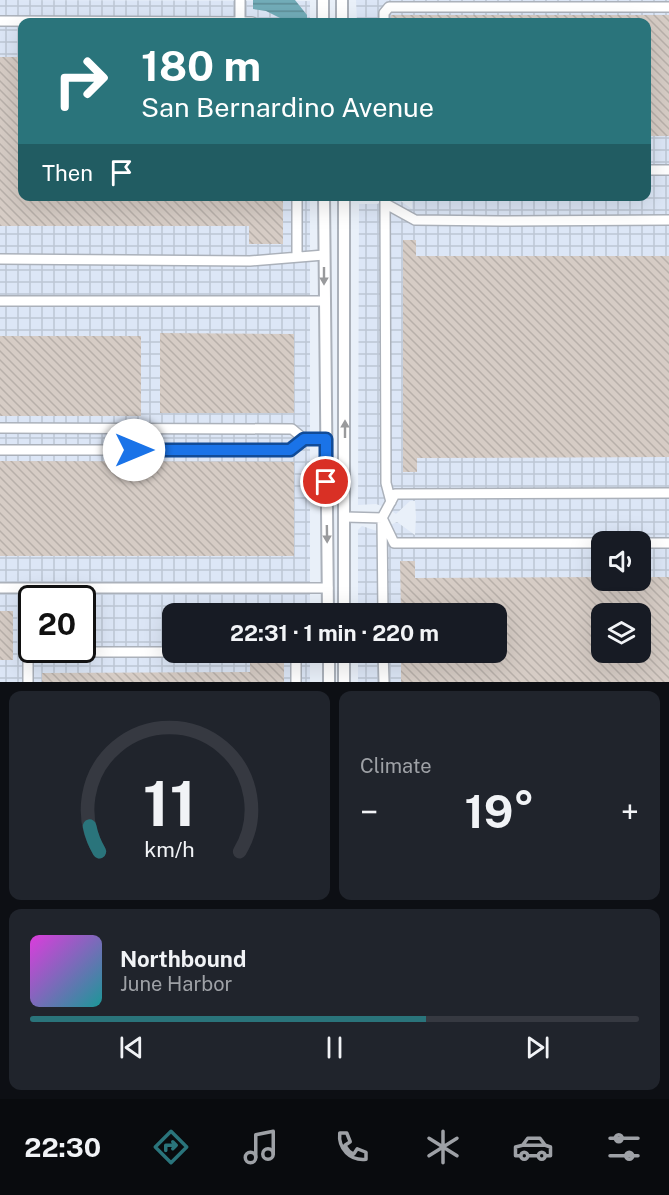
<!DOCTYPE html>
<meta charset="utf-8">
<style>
body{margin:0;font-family:"Public Sans",sans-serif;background:#20242c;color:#f1f3f6;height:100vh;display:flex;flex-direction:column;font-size:22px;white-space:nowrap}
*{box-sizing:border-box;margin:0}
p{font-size:20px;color:#9ea1a6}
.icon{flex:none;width:33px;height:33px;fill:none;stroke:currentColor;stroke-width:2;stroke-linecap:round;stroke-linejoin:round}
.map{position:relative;height:682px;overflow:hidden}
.drawer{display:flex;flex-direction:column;gap:9px;padding:9px;background:#0d0f14;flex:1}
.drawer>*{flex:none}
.hud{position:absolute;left:18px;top:18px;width:633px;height:183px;border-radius:12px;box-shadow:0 6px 24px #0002;background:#2a747b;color:#fff;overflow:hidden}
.controls{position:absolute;left:591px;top:531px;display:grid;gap:12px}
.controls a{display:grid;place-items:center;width:60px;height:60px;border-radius:12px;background:#171b24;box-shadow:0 6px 24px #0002;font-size:30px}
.speed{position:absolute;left:18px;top:585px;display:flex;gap:12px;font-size:30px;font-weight:700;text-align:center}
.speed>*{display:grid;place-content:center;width:78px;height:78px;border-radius:50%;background:#171b24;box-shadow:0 6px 24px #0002;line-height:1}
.speed .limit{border:3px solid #111;border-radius:9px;background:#fff;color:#111}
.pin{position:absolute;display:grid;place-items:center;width:51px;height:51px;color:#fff;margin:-26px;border:3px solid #fff;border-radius:50%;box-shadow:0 2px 6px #0007}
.me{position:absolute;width:66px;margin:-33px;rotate:90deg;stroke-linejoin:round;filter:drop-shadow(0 0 4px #0008)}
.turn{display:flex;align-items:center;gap:21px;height:126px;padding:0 24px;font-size:27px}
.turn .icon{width:78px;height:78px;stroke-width:2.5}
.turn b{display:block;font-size:42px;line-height:51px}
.then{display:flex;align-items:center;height:57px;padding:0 24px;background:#0003;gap:12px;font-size:22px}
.big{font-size:45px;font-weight:700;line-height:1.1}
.drawer .tile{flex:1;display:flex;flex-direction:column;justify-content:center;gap:9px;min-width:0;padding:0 21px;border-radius:12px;background:#20242c}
.drawer .dial{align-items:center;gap:0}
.dial svg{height:156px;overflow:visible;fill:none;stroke:#363941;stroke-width:7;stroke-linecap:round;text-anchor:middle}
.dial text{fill:#f1f3f6;stroke:none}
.song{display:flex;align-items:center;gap:18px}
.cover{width:72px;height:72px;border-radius:9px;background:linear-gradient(135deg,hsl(300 70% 55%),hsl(180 70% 35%))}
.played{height:6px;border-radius:3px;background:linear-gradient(90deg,#2a747b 65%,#363941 65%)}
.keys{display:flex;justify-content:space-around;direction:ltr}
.heat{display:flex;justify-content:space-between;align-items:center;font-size:33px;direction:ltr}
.drawer .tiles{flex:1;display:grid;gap:9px;grid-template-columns:1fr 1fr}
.tile:last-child{grid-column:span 2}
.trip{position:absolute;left:162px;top:603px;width:345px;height:60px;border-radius:12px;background:#171b24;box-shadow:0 6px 24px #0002;font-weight:700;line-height:60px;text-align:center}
.dock{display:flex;height:96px;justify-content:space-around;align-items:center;background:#090b0e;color:#9ea1a6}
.dock .icon{width:42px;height:42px}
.dock .active{color:#2a747b}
.dock b{font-size:27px;color:#f1f3f6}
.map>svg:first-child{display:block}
.industrial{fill:url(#industrial-grid);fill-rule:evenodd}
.water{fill:url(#water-rules)}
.building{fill:url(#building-back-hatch);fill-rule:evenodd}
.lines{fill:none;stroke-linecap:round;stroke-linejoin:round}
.minor-casing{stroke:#abb1ba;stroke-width:12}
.major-casing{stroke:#abb1ba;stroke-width:14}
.minor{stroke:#fff;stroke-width:9}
.major{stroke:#fff;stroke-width:10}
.oneway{fill:#999a9c}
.route-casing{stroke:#114b97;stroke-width:15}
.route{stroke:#1a73e8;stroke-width:10}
</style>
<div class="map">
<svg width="669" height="682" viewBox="0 0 669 682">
<defs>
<pattern id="industrial-grid" width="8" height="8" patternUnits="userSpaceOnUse" patternTransform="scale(1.5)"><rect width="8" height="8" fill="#dce6f6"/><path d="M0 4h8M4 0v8" fill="none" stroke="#bdc6d4"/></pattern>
<pattern id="water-rules" width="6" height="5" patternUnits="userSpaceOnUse" patternTransform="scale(1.5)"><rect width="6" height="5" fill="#72acb8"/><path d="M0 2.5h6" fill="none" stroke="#5e8d97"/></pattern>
<pattern id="building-back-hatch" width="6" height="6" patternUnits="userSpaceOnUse" patternTransform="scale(1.5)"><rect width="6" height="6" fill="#d6ccc5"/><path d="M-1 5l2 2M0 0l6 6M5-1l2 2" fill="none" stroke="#b8b0aa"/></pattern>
</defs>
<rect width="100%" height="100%" fill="#e9f0f9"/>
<path class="industrial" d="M 0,0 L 310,1 L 310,22 L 22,22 L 22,196 L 310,197 L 310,613 L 172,614 L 172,652 L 310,653 L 310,682 L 0,682 ZM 32,598 L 82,598 L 82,650 L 32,650 Z
M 356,0 L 669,0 L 669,682 L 358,682 L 358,653 L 496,652 L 496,614 L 358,613 L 358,530 L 362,526 L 377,531 L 397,522 L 415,535 L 416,517 L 415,501 L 410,501 L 396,514 L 387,508 L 376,504 L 358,505 L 359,204 L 377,204 L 395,197 L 412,209 L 412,197 L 646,196 L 646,22 L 357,22 ZM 602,542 L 640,542 L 640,580 L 602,580 ZM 602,614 L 640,614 L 640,652 L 602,652 Z"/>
<path class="water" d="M 253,0 L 295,0 L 307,15 L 307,22 L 288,22 L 266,11 L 253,9 Z"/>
<path class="building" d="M 391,15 L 669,15 L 669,136 L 646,136 L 646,22 L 391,22 Z
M 0,57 L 22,57 L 22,196 L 283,196 L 283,244 L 249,244 L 249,226 L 0,226 Z
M 403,240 L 416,240 L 416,256 L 669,256 L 669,457 L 417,458 L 417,472 L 403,472 Z
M 160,333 L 294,334 L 294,413 L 160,413 Z
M 0,336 L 141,336 L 141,416 L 0,416 Z
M 0,461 L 294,462 L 294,556 L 0,556 Z
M 400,561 L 415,561 L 415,578 L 602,577 L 602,580 L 640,580 L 640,577 L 669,577 L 669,682 L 401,682 L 401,652 L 496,652 L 496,614 L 401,614 ZM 602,614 L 640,614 L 640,652 L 602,652 Z
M 0,611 L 13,611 L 13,660 L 0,660 Z
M 250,658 L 284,658 L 284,682 L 42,682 L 42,673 L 250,672 Z"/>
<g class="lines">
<defs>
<path id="minor" d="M 240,0 L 240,22
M 0,21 L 252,22
M 384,22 L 384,13 L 389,7 L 669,7
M 646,170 L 669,170
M 385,196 L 386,483 L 391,502
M 386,204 L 415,220 L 501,221 L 669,220
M 297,255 L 297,196
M 0,259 L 250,261 L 324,255
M 0,301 L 324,301
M 0,428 L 292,429 L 304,439 L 326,439
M 0,450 L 290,450 L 304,439
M 345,517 L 382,518
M 383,520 L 394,543 L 602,543
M 640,543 L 669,543
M 0,588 L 328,588
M 383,614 L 382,518 L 395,494 L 669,493
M 296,652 L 296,682
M 383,652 L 384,682
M 28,682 L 28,652 L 172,652"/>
<path id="major" d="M 342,0 L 342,22
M 323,22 L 323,0
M 324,196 L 328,614
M 344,196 L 344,614
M 329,652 L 329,682
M 344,682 L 344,652"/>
</defs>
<use href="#minor" class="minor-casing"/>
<use href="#major" class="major-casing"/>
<use href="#minor" class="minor"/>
<use href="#major" class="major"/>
</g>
<defs><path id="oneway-solid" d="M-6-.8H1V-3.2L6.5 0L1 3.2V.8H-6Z" transform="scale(1.5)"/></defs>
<g class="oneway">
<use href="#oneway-solid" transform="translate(324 276) rotate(90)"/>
<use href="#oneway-solid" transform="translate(345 429) rotate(-90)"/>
<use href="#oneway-solid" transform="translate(327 534) rotate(89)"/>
</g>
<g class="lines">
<defs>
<path id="route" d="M 134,450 L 290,450 L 304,439 L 326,439 L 326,482"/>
</defs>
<use href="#route" class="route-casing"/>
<use href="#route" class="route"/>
</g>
</svg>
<div class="controls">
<a><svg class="icon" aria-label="sound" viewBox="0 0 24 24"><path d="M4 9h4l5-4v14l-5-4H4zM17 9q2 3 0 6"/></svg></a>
<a><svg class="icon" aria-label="layers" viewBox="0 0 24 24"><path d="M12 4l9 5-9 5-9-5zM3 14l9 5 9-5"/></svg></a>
</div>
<div class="speed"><div class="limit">20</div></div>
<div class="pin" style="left:326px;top:482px;background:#d93025"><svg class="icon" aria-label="arrive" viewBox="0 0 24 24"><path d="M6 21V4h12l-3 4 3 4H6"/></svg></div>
<svg class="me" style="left:134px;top:450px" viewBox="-20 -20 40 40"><circle r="19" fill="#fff"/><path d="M0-13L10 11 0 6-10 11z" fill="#1a73e8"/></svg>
<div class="trip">22:31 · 1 min · 220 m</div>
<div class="hud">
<div class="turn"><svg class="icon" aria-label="right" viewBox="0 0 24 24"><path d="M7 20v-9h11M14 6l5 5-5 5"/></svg><div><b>180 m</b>San Bernardino Avenue</div></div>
<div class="then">Then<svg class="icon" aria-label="arrive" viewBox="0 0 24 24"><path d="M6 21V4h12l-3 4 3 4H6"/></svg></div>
</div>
</div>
<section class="drawer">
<div class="tiles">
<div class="tile dial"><svg viewBox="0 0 100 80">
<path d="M14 69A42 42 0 1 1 86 69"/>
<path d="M14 69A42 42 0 0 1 9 56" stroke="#2a747b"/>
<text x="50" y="56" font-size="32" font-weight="700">11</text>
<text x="50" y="72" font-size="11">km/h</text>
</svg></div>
<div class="tile"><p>Climate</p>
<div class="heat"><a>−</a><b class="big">19°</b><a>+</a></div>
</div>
<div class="tile">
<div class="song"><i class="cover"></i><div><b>Northbound</b><p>June Harbor</p></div></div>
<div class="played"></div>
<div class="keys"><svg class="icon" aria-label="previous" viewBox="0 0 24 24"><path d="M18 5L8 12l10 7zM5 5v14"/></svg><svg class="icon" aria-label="pause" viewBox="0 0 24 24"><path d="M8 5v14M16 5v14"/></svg><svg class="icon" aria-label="next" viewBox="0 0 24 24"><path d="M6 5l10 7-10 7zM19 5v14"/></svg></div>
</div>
</div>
</section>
<nav class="dock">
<b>22:30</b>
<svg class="icon active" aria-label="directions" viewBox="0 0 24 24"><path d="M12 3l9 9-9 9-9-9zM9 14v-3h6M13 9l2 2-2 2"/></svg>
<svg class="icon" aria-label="music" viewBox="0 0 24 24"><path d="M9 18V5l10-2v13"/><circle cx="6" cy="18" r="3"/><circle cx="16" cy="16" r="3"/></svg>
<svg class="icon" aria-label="phone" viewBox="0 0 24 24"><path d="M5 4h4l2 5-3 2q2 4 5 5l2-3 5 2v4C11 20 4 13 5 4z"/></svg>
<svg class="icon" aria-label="climate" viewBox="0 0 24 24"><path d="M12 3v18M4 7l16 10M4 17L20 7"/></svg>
<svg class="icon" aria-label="car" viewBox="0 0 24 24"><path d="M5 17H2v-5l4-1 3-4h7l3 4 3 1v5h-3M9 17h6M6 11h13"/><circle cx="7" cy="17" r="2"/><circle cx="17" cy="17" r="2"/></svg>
<svg class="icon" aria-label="filters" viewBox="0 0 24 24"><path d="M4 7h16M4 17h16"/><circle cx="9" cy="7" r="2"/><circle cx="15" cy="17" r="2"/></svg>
</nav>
